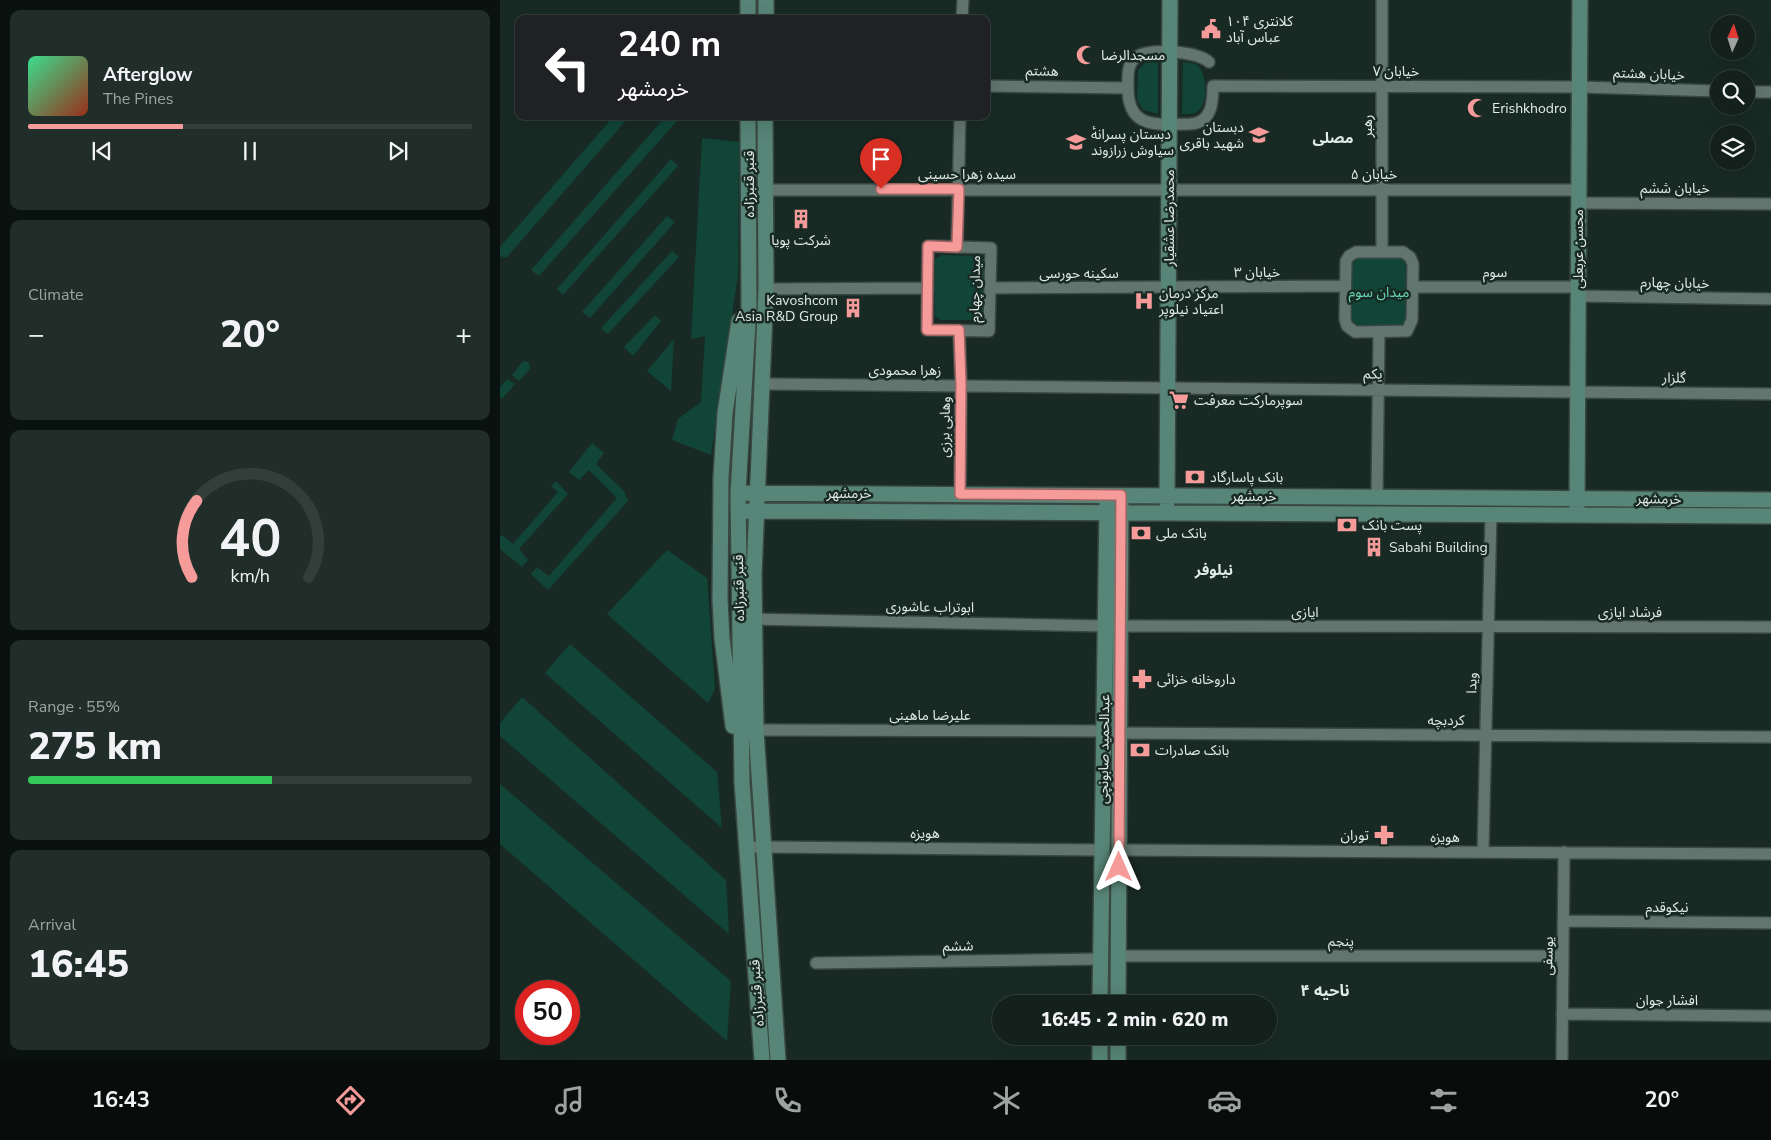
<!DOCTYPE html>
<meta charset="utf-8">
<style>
body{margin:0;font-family:"Nunito Sans","Noto Sans Arabic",sans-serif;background:#202d28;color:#f1f3f6;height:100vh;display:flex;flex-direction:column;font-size:19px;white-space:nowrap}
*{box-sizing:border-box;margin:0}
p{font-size:16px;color:#9da3a3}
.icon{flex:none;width:28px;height:28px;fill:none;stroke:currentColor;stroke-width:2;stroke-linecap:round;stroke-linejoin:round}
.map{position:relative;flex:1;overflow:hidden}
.sheet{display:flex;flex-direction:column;gap:10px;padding:10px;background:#0a120f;width:500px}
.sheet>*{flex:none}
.guide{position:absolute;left:15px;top:15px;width:475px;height:105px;border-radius:10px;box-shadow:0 5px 20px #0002,0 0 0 1px #323e3a;background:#202124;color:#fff;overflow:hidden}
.needle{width:32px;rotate:3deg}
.tools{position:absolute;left:1210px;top:15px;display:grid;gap:10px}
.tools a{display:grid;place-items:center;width:45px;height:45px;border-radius:50%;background:#13201b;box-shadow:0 5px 20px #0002,0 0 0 1px #323e3a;font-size:25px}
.speed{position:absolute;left:15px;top:980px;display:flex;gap:10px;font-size:25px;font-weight:700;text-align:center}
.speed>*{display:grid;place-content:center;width:65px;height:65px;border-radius:50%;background:#13201b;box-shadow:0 5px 20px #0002,0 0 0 1px #323e3a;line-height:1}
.speed .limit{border:8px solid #d22;background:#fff;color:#111}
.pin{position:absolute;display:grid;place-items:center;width:42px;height:42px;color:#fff;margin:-51px -21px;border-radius:50% 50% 50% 0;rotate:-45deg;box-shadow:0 0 5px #0007}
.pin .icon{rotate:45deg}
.me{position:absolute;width:55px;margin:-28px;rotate:0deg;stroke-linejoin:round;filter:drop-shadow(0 0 4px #0008)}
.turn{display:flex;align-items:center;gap:18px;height:105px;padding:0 20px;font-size:22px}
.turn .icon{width:65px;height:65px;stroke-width:2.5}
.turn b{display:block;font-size:35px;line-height:42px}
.big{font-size:38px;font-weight:800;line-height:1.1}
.sheet .widget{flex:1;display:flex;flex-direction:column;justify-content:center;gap:8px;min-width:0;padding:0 18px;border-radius:10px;background:#202d28}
.sheet .dial{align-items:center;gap:0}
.dial svg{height:130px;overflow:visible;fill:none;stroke:#323e3a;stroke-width:7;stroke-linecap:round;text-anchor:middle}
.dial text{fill:#f1f3f6;stroke:none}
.song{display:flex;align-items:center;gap:15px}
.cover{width:60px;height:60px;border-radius:8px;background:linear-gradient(135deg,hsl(150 70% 55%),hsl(10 70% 35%))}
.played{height:5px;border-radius:2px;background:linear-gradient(90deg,#f59b9a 35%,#323e3a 35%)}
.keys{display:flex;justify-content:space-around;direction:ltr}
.heat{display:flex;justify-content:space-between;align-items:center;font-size:28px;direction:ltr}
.charge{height:8px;border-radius:4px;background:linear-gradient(90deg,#34c759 55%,#323e3a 0)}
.trip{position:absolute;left:492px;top:995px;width:285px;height:50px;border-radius:25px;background:#13201b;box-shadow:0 5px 20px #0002,0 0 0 1px #323e3a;font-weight:800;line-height:50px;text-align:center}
.menu{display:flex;height:80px;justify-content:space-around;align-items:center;background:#080d0b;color:#9da3a3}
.menu .icon{width:35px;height:35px}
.menu .current{color:#f59b9a}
.menu b{font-size:22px;color:#f1f3f6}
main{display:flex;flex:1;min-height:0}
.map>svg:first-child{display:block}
.green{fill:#104537}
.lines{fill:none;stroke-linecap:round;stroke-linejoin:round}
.minor-casing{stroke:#394641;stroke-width:14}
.secondary-casing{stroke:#394641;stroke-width:18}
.minor{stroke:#62756e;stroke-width:11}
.secondary{stroke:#578577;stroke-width:15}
.route-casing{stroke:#9f6564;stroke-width:12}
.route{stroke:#f59b9a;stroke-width:9}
.labels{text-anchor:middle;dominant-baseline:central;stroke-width:5;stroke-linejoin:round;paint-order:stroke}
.poi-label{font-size:14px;fill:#e0eae6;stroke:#192a24;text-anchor:start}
.street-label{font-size:14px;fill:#e0eae6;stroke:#192a24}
.park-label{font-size:14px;fill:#65d7b4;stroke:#192a24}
.neighbourhood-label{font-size:15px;font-weight:bold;fill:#e0eae6;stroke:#192a24}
.quarter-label{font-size:16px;font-weight:bold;fill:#e0eae6;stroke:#192a24}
</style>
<main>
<section class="sheet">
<div class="widget">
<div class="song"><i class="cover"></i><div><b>Afterglow</b><p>The Pines</p></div></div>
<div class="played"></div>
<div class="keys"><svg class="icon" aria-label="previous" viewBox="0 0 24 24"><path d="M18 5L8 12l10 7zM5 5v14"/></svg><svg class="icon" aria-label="pause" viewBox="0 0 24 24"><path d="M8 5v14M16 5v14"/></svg><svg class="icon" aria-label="next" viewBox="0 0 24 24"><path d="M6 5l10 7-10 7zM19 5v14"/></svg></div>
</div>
<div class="widget"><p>Climate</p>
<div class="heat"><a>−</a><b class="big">20°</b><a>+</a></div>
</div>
<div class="widget dial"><svg viewBox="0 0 100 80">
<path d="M14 69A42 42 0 1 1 86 69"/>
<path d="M14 69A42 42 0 0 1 17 22" stroke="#f59b9a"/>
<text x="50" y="56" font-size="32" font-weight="700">40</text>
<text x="50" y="72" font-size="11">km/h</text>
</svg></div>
<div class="widget"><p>Range · 55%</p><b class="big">275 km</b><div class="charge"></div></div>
<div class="widget"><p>Arrival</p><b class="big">16:45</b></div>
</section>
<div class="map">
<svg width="1271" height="1060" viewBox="0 0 1271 1060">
<rect width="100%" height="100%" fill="#192a24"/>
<path class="green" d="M 646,62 L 658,62 L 658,114 L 643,110 L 637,99 L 638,70 Z
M 683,62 L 696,64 C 707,71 709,103 698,111 C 693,115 688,114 682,114 Z
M 114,116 L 130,116 L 6,258 L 0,256 L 0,247 Z
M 166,116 L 172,116 L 177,121 L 39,276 L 31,270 Z
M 202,138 L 239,142 L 238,275 L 211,455 L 172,440 L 178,419 L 201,402 L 205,336 L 191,339 Z
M 171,159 L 178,166 L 63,295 L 57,289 Z
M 167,216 L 175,222 L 90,318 L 82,312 Z
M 172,251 L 179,257 L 108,334 L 101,328 Z
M 442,255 L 480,256 L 485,262 L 485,315 L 480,320 L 441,320 L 435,316 L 435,259 Z
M 857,258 L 902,259 L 906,262 L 905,325 L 856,326 L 851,318 L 852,264 Z
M 155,315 L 161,321 L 133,356 L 124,347 Z
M 174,339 L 171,391 L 147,371 Z
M 23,361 L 29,362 L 30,369 L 19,381 L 12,375 Z
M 7,379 L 15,384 L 3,398 L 0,398 L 0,387 Z
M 92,443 L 104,453 L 96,464 L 124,491 L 128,501 L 48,590 L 31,574 L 37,567 L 49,576 L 117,498 L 89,470 L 79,480 L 69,472 Z
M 56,481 L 68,494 L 19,549 L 28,560 L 22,567 L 0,549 L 0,537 L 2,535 L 13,544 L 58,492 L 51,486 Z
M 167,550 L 207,578 L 215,689 L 208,703 L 107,614 Z
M 70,644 L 217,772 L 222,828 L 45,673 Z
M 22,697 L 226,880 L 229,934 L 0,736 L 0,723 Z
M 0,784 L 231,981 L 227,1041 L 0,844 Z"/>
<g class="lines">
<defs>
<path id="minor" d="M 462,19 L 463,0
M 709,62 C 697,51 647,47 635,58 C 627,65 628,76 628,86 C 627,130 657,124 690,124 C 712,123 713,102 713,86 L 1079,87 L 1219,91
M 486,86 L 628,88
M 1246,92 L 1271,92
M 265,190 L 1078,190
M 1078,203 L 1271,204
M 428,246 L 491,248 L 489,331 L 427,330 Z
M 457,247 L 460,116
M 856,252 L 903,252 L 910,257 L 913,264 L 912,320 L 907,331 L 855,332 L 847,326 L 845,319 L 846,261 L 849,256 Z
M 882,252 L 882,0
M 913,287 L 1078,287
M 490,288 L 845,286
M 266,289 L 428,288
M 1078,296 L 1271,299
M 459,331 L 461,385 L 460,494
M 263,384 L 1271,394
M 877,497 L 879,333
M 254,619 L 605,626
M 621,626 L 1271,627
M 256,730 L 604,731
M 620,733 L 1271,737
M 248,847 L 602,850
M 619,850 L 1271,854
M 983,852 L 991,514
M 1063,921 L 1271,923
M 619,956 L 1063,956
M 316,963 L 601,959
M 1062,1014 L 1271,1016
M 1062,1060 L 1064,852"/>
<path id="secondary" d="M 248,0 L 248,19
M 266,19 L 266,0
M 248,116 L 249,306 L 238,493 L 242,783 L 262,1060
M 265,116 L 266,289 L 254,574 L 256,730 L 278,1060
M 238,493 L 1271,500
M 667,503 L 670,0
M 1077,508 L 1080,0
M 238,511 L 1271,516
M 233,726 L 222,638 L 220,600 L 221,478 L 225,413 L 239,321
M 600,1004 L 607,503
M 618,1004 L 621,503
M 600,1060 L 600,1036
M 618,1060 L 618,1036"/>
</defs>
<use href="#minor" class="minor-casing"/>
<use href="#secondary" class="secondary-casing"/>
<use href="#minor" class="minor"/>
<use href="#secondary" class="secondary"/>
</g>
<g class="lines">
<defs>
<path id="route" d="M 381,189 L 459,189 L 457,247 L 428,246 L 427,330 L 459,330 L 461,385 L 460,494 L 621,495 L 619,867"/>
</defs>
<use href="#route" class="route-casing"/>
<use href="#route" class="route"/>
</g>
<defs>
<symbol id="civic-bare" viewBox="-9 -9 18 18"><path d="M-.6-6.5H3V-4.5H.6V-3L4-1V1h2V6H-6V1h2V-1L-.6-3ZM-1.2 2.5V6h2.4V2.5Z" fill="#f59b9a" stroke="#192a24" stroke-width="2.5" paint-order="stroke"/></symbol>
<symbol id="mosque-bare" viewBox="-9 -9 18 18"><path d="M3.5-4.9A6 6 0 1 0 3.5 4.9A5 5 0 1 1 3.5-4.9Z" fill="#f59b9a" stroke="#192a24" stroke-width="2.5" paint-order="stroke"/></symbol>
<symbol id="school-bare" viewBox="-9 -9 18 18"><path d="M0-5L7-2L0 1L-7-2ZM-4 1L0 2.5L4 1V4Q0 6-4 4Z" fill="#f59b9a" stroke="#192a24" stroke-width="2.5" paint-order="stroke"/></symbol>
<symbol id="building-bare" viewBox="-9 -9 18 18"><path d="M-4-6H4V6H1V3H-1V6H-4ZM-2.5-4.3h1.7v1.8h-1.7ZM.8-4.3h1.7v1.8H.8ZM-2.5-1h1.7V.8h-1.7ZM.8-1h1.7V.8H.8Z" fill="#f59b9a" stroke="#192a24" stroke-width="2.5" paint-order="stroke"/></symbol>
<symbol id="hospital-bare" viewBox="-9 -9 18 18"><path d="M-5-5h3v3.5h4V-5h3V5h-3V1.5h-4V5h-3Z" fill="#f59b9a" stroke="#192a24" stroke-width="2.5" paint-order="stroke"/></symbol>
<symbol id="supermarket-bare" viewBox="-9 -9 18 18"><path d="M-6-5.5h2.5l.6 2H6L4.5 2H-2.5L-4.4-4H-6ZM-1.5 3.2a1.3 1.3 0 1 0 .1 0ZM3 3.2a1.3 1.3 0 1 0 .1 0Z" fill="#f59b9a" stroke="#192a24" stroke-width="2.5" paint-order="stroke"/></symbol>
<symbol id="bank-bare" viewBox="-9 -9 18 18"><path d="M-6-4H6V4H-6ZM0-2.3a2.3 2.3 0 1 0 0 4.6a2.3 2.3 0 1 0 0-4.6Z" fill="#f59b9a" stroke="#192a24" stroke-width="2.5" paint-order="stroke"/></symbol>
<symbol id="pharmacy-bare" viewBox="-9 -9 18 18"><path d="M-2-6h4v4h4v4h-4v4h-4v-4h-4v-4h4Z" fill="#f59b9a" stroke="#192a24" stroke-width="2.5" paint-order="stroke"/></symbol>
</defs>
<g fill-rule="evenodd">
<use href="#civic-bare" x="697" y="15" width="28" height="28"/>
<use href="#mosque-bare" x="572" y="41" width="28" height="28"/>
<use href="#mosque-bare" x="963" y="94" width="28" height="28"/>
<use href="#school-bare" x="745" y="121" width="28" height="28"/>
<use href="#school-bare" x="562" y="128" width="28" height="28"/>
<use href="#building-bare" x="287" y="205" width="28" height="28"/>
<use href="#hospital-bare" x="630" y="287" width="28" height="28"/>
<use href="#building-bare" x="339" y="294" width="28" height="28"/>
<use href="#supermarket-bare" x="665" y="386" width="28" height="28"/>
<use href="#bank-bare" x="681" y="463" width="28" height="28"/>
<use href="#bank-bare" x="833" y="511" width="28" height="28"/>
<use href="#bank-bare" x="627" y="519" width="28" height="28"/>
<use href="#building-bare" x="860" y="533" width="28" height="28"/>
<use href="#pharmacy-bare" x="628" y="665" width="28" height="28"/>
<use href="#bank-bare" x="626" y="736" width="28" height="28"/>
<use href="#pharmacy-bare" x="870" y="821" width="28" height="28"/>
</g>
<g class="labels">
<g class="poi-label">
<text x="726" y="21">کلانتری ۱۰۴<tspan x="726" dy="16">عباس آباد</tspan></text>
<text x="601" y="55">مسجدالرضا</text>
<text x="992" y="108">Erishkhodro</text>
<text x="744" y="127" text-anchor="end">دبستان<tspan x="744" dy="16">شهید باقری</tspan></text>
<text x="591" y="134">دبستان پسرانهٔ<tspan x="591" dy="16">سیاوش زرازوند</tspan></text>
<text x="301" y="240" text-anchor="middle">شرکت پویا</text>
<text x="659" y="293">مرکز درمان<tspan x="659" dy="16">اعتیاد نیلوپر</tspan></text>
<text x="338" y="300" text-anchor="end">Kavoshcom<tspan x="338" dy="16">Asia R&amp;D Group</tspan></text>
<text x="694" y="400">سوپرمارکت معرفت</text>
<text x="710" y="477">بانک پاسارگاد</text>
<text x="862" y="525">پست بانک</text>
<text x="656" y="533">بانک ملی</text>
<text x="889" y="547">Sabahi Building</text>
<text x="657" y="679">داروخانه خزائی</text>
<text x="655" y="750">بانک صادرات</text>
<text x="869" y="835" text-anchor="end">توران</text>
</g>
<g class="street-label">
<text transform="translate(542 71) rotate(1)">هشتم</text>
<text x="896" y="71">خیابان ۷</text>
<text transform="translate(1149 74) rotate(2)">خیابان هشتم</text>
<text transform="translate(867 126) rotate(-90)">رهبر</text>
<text x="467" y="174">سیده زهرا حسینی</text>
<text x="874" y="174">خیابان ۵</text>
<text transform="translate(249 184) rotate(-90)">قنبر قنبرزاده</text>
<text x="1175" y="188">خیابان ششم</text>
<text transform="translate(669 218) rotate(-90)">محمدرضا عشقیار</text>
<text transform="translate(1078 249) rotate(-90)">محسن عربعلی</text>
<text x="757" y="272">خیابان ۳</text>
<text x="995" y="272">سوم</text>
<text x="579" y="273">سکینه حورسی</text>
<text transform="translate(1175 283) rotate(1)">خیابان چهارم</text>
<text transform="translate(475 289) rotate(-89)">میدان چهارم</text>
<text x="405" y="370">زهرا محمودی</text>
<text transform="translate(873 374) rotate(1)">یکم</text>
<text transform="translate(1174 378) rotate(1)">گلزار</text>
<text transform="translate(445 427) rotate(-89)">وهابی برزی</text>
<text x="349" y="493">خرمشهر</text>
<text x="754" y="496">خرمشهر</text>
<text transform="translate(1159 499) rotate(1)">خرمشهر</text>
<text transform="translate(239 588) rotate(-91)">قنبر قنبرزاده</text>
<text transform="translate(430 607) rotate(1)">ابوتراب عاشوری</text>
<text x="805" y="612">ایازی</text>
<text x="1130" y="612">فرشاد ایازی</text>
<text transform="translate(972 683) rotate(-89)">ویدا</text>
<text x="430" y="715">علیرضا ماهینی</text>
<text x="946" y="720">کردبچه</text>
<text transform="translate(604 749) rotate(-89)">عبدالحمید صابونچی</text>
<text x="425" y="833">هویزه</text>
<text x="945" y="837">هویزه</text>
<text x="1167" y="907">نیکوقدم</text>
<text x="841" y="941">پنجم</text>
<text transform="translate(458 946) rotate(-1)">ششم</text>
<text transform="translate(1048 956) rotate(-89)">یوسفی</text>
<text transform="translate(257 993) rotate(-94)">قنبر قنبرزاده</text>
<text x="1167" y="1000">افشار جوان</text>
</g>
<g class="park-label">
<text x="879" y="292">میدان سوم</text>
</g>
<g class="neighbourhood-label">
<text x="833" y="138">مصلی</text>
<text x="714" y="570">نیلوفر</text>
</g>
<g class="quarter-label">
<text x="825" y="991">ناحیه ۴</text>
</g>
</g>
</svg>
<div class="tools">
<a><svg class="needle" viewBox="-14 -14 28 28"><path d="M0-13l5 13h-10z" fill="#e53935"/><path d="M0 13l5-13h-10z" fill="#9da3a3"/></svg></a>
<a><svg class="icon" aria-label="search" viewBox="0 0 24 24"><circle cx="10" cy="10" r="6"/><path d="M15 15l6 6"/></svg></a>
<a><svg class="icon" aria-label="layers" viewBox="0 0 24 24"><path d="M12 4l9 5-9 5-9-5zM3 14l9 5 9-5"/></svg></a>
</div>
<div class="speed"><div class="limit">50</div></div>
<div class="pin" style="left:381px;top:189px;background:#d93025"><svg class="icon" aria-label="arrive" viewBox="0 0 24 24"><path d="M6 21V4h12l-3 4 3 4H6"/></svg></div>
<svg class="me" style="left:619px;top:867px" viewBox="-20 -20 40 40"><path d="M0-17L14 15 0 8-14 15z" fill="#f59b9a" stroke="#fff" stroke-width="4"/></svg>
<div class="trip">16:45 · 2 min · 620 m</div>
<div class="guide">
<div class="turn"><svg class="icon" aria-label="left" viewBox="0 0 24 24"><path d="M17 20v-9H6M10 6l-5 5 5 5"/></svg><div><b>240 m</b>خرمشهر</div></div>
</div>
</div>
</main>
<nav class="menu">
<b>16:43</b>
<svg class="icon current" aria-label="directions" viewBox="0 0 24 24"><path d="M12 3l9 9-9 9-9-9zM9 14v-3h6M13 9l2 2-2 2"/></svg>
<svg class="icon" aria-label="music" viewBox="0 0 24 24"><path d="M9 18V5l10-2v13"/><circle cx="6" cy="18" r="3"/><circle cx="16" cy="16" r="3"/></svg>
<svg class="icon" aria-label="phone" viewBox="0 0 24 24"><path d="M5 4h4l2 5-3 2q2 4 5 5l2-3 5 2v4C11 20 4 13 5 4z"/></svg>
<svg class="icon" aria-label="climate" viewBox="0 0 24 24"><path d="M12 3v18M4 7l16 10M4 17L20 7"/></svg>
<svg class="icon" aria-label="car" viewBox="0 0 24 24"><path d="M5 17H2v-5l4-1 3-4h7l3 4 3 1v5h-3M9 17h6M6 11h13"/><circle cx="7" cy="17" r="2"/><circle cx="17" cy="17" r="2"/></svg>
<svg class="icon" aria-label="filters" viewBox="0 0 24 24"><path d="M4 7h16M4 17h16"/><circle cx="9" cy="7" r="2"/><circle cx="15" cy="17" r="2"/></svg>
<b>20°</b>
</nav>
